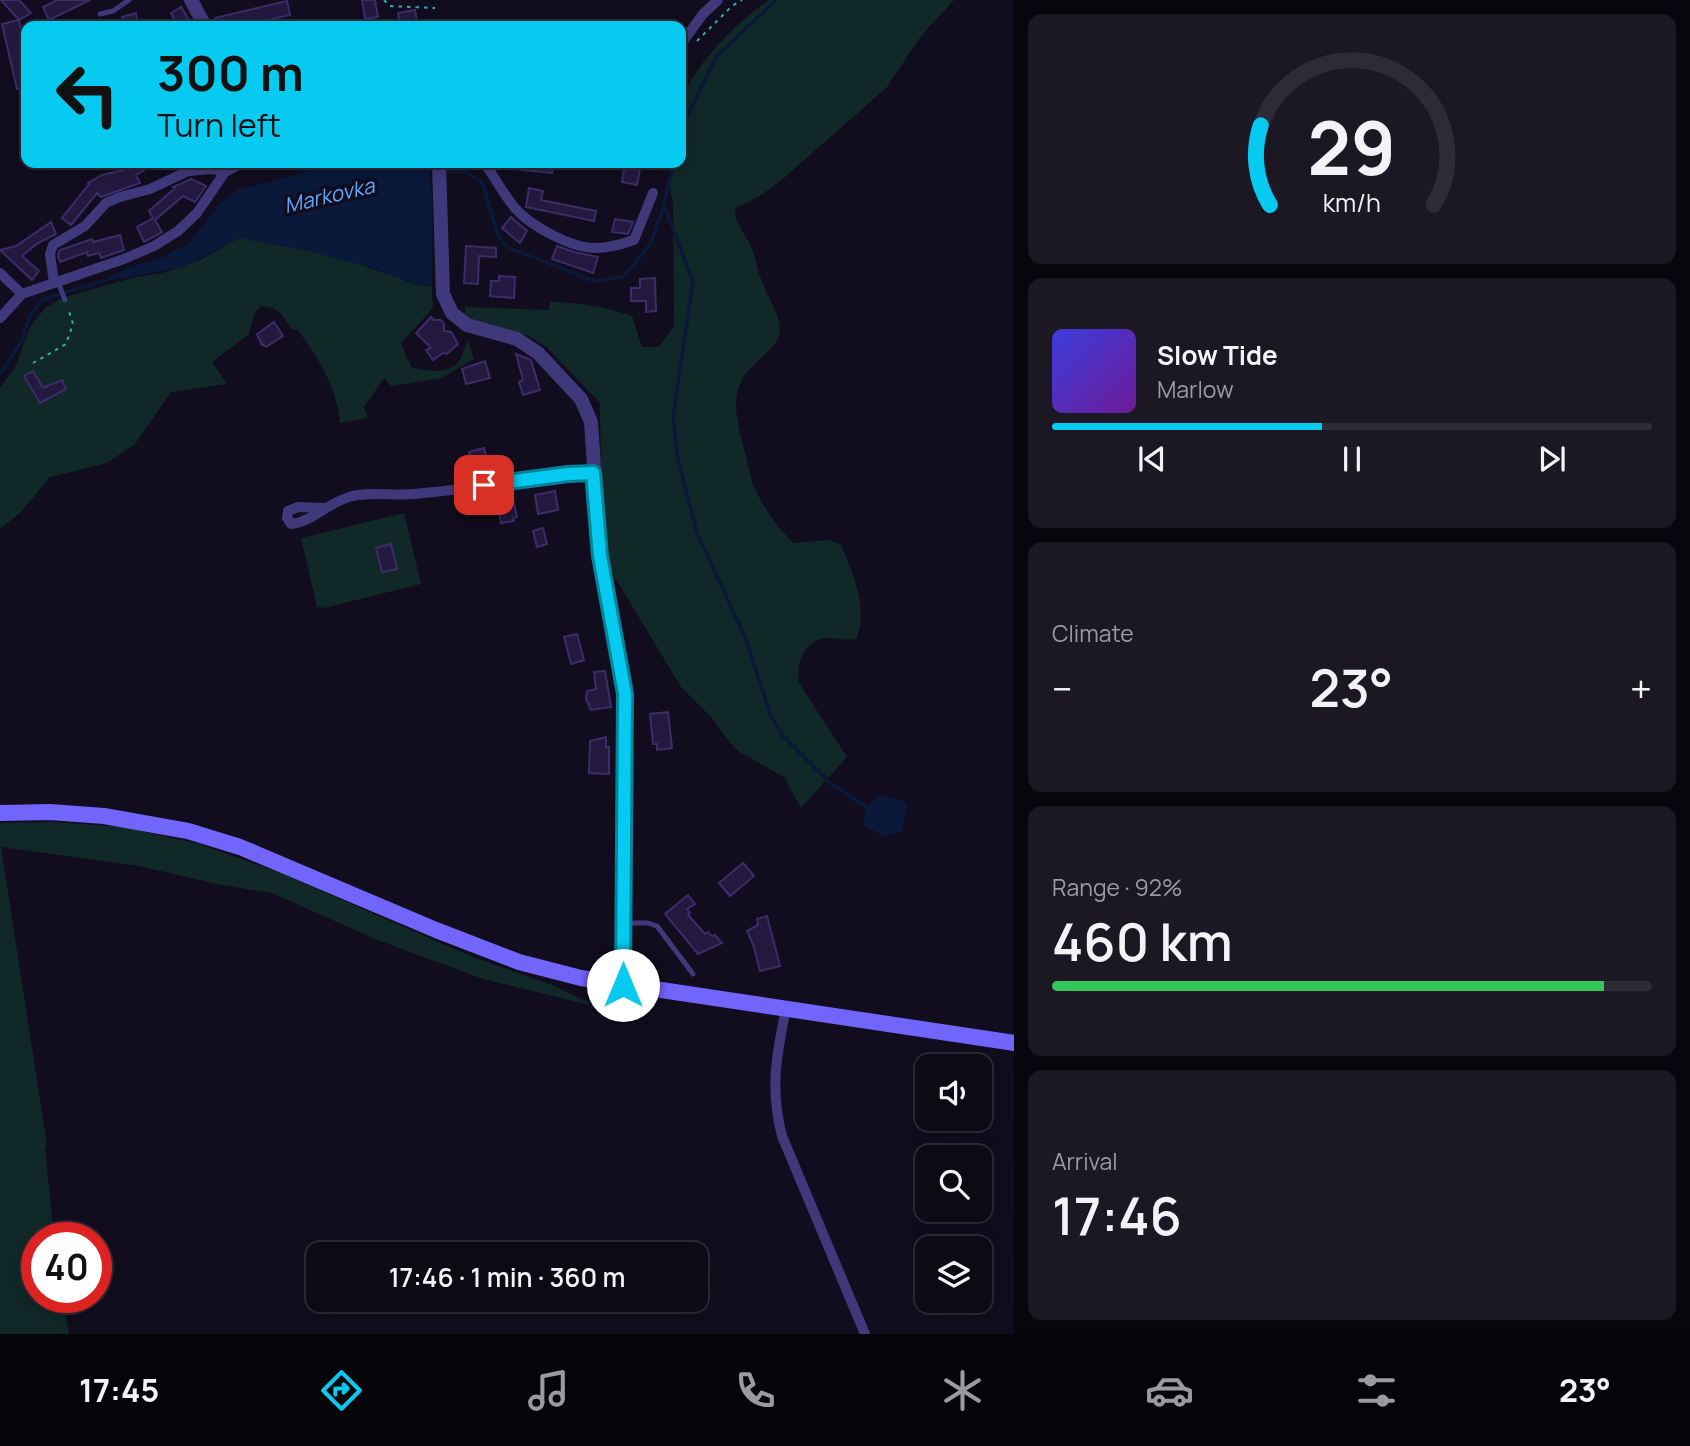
<!DOCTYPE html>
<meta charset="utf-8">
<style>
body{margin:0;font-family:Manrope,sans-serif;background:#1b1823;color:#f1f3f6;height:100vh;display:flex;flex-direction:column;font-size:26px;white-space:nowrap}
*{box-sizing:border-box;margin:0}
p{font-size:23px;color:#9a9aa1}
.icon{flex:none;width:38px;height:38px;fill:none;stroke:currentColor;stroke-width:2;stroke-linecap:round;stroke-linejoin:round}
.map{position:relative;flex:1;overflow:hidden}
.details{display:flex;flex-direction:column;gap:14px;padding:14px;background:#07060c;width:676px}
.details>*{flex:none}
.guide{position:absolute;left:21px;top:21px;width:665px;height:147px;border-radius:14px;box-shadow:0 4px 18px #0003,0 0 0 2px #2d2b35;background:#06caef;color:#111;overflow:hidden}
.tools{position:absolute;left:915px;top:1054px;display:grid;gap:14px}
.tools a{display:grid;place-items:center;width:77px;height:77px;border-radius:14px;background:#0d0a16;box-shadow:0 4px 18px #0003,0 0 0 2px #2d2b35;font-size:35px}
.speed{position:absolute;left:21px;top:1222px;display:flex;gap:14px;font-size:35px;font-weight:700;text-align:center}
.speed>*{display:grid;place-content:center;width:91px;height:91px;border-radius:50%;background:#0d0a16;box-shadow:0 4px 18px #0003,0 0 0 2px #2d2b35;line-height:1}
.speed .limit{border:10px solid #d22;background:#fff;color:#111}
.pin{position:absolute;display:grid;place-items:center;width:60px;height:60px;color:#fff;margin:-30px;border-radius:14px;box-shadow:0 4px 10px #0006}
.me{position:absolute;width:77px;margin:-38px;rotate:0deg;stroke-linejoin:round;filter:drop-shadow(0 0 5px #0008)}
.turn{display:flex;align-items:center;gap:24px;height:147px;padding:0 21px;font-size:32px}
.turn .icon{width:91px;height:91px;stroke-width:2.5}
.turn b{display:block;font-size:49px;line-height:60px}
.big{font-size:52px;font-weight:600;line-height:1.1}
.details .widget{flex:1;display:flex;flex-direction:column;justify-content:center;gap:10px;min-width:0;padding:0 24px;border-radius:14px;background:#1b1823}
.details .dial{align-items:center;gap:0}
.dial svg{height:182px;overflow:visible;fill:none;stroke:#2d2b35;stroke-width:7;stroke-linecap:round;text-anchor:middle}
.dial text{fill:#f1f3f6;stroke:none}
.song{display:flex;align-items:center;gap:21px}
.cover{width:84px;height:84px;border-radius:10px;background:linear-gradient(135deg,hsl(240 70% 55%),hsl(280 70% 35%))}
.played{height:7px;border-radius:4px;background:linear-gradient(90deg,#06caef 45%,#2d2b35 45%)}
.keys{display:flex;justify-content:space-around;direction:ltr}
.heat{display:flex;justify-content:space-between;align-items:center;font-size:38px;direction:ltr}
.charge{height:10px;border-radius:5px;background:linear-gradient(90deg,#34c759 92%,#2d2b35 0)}
.trip{position:absolute;left:306px;top:1242px;width:402px;height:70px;border-radius:14px;background:#0d0a16;box-shadow:0 4px 18px #0003,0 0 0 2px #2d2b35;font-weight:600;line-height:70px;text-align:center}
.dock{display:flex;height:112px;justify-content:space-around;align-items:center;background:#050409;color:#9a9aa1}
.dock .icon{width:49px;height:49px}
.dock .current{color:#06caef}
.dock b{font-size:32px;color:#f1f3f6}
main{display:flex;flex:1;min-height:0}
.map>svg:first-child{display:block}
.green{fill:#102828}
.water{fill:#0a193a}
.lines{fill:none;stroke-linecap:round;stroke-linejoin:round}
.stream{stroke:#0a193a;stroke-width:3.5}
.building{fill:#23193f;stroke:#3c2c6a;stroke-width:2}
.path{stroke:#30adac;stroke-width:2;stroke-dasharray:3.5 5;stroke-linecap:butt}
.service{stroke:#3f397c;stroke-width:5}
.minor{stroke:#3f397c;stroke-width:10}
.tertiary{stroke:#3f397c;stroke-width:14}
.secondary{stroke:#7165fb;stroke-width:16}
.route-casing{stroke:#04839b;stroke-width:18}
.route{stroke:#06caef;stroke-width:12}
.labels{text-anchor:middle;dominant-baseline:central;stroke-width:7;stroke-linejoin:round;paint-order:stroke}
.water-label{font-size:21px;font-style:italic;fill:#5ca8fb;stroke:#110d1e}
</style>
<main>
<div class="map">
<svg width="1015" height="1334" viewBox="0 0 1015 1334">
<rect width="100%" height="100%" fill="#110d1e"/>
<path class="green" d="M 769,0 L 954,0 L 921,36 L 887,87 L 784,178 L 760,196 L 738,207 L 735,210 C 735,225 747,235 752,249 C 756,259 757,269 761,279 C 767,296 779,312 780,329 C 781,348 753,360 743,378 C 729,403 740,430 746,456 C 749,466 750,477 754,487 C 764,508 777,527 793,543 L 829,540 L 840,544 C 853,571 869,610 856,639 C 846,641 838,638 828,638 C 803,640 796,663 799,683 L 847,757 L 801,808 L 784,777 L 738,751 L 723,734 L 713,719 L 681,687 L 602,556 L 600,403 L 546,347 L 529,336 L 463,319 L 466,307 L 549,310 L 550,302 C 578,302 605,307 632,316 L 642,347 L 659,347 L 674,326 L 673,203 L 669,183 L 669,163 L 681,163 C 681,146 677,118 681,103 C 691,67 739,20 769,0 Z
M 239,238 C 290,242 343,258 391,275 C 404,279 419,289 432,285 L 433,308 L 401,343 L 411,367 C 426,371 448,375 459,361 C 463,356 465,346 468,340 L 474,359 L 442,378 L 391,386 L 384,378 L 364,407 L 368,418 L 340,423 C 337,387 319,359 298,330 L 292,329 C 282,315 279,307 261,306 L 255,312 L 249,334 L 212,362 L 227,384 L 171,392 L 135,444 L 107,463 L 50,477 L 21,512 L 0,529 L 0,387 L 15,368 L 30,327 L 45,308 L 62,298 L 132,278 L 166,272 L 200,260 Z
M 404,513 L 421,584 L 324,608 L 317,607 L 301,538 Z
M 54,822 L 123,827 L 199,844 L 281,873 L 468,955 L 552,985 L 598,1007 L 483,979 L 375,939 L 272,893 L 217,884 L 139,866 L 1,847 L 47,1145 L 45,1147 L 54,1237 L 37,1237 L 37,1297 L 62,1297 L 69,1334 L 0,1334 L 0,823 Z"/>
<path class="water" d="M 328,163 L 428,163 L 432,198 L 432,285 L 421,286 L 370,267 L 304,250 L 239,238 L 184,267 L 101,282 L 122,270 L 163,257 L 189,243 L 220,203 L 237,190 L 319,168 Z
M 882,795 L 901,800 L 907,804 L 902,831 L 883,836 L 864,825 C 863,812 871,800 882,795 Z"/>
<g class="lines">
<path class="stream" d="M 681,129 L 716,57 L 776,0
M 444,172 L 466,171 L 483,184 L 498,236 L 507,247 L 594,281 L 623,277 L 651,243 L 664,205 L 673,163
M 664,205 L 693,282 L 673,417 L 678,459 L 697,533 L 745,637 L 771,716 L 783,736 L 831,784 L 868,808
M 0,374 L 22,341 L 30,315 L 43,299 L 104,281"/>
</g>
<path class="building" d="M 1,0 L 19,0 L 31,13 L 19,20 Z
M 57,0 L 90,0 L 49,20 L 43,7 Z
M 362,0 L 375,0 L 378,17 L 365,19 Z
M 287,1 L 290,15 L 242,26 L 218,26 L 215,18 Z
M 181,7 L 193,26 L 178,26 L 171,13 Z
M 415,10 L 418,26 L 400,26 L 398,13 Z
M 136,13 L 138,26 L 124,26 L 122,17 Z
M 19,20 L 26,54 L 26,87 L 17,89 L 2,24 Z
M 132,163 L 156,163 L 136,175 L 140,183 L 101,197 L 97,193 L 71,225 L 62,218 L 89,184 L 88,183 L 102,175 L 124,170 L 123,168 Z
M 515,163 L 554,163 L 552,173 L 515,169 Z
M 625,163 L 641,163 L 637,185 L 622,182 Z
M 191,179 L 206,186 L 195,202 L 183,196 L 155,220 L 162,232 L 144,242 L 137,227 L 153,218 L 149,211 L 175,188 L 173,187 Z
M 529,188 L 543,191 L 541,200 L 596,211 L 594,221 L 526,207 Z
M 511,217 L 527,231 L 520,243 L 502,228 Z
M 615,219 L 633,222 L 628,234 L 612,232 Z
M 51,222 L 56,234 L 38,243 L 22,256 L 39,271 L 32,280 L 0,250 L 16,246 Z
M 120,235 L 124,250 L 101,258 L 99,253 L 88,256 L 87,252 L 60,262 L 58,255 L 60,250 L 92,239 L 93,242 Z
M 466,246 L 496,248 L 496,257 L 479,256 L 478,284 L 464,283 Z
M 557,246 L 574,252 L 598,257 L 593,273 L 552,259 Z
M 499,276 L 515,277 L 514,298 L 490,296 L 491,281 L 499,281 Z
M 655,278 L 656,311 L 646,312 L 646,301 L 631,301 L 631,288 L 640,288 L 640,279 Z
M 431,317 L 434,320 L 441,320 L 444,324 L 444,331 L 451,332 L 458,344 L 447,354 L 443,353 L 433,360 L 426,350 L 431,348 L 416,333 Z
M 274,322 L 283,336 L 266,347 L 263,344 L 262,345 L 257,334 Z
M 516,354 L 531,360 L 540,390 L 523,395 L 519,382 L 523,380 Z
M 485,361 L 490,378 L 466,384 L 462,369 Z
M 33,371 L 43,388 L 62,380 L 66,389 L 40,403 L 24,376 Z
M 484,448 L 491,475 L 476,477 L 469,452 Z
M 555,491 L 558,510 L 538,514 L 535,495 Z
M 513,499 L 517,517 L 513,518 L 514,521 L 501,523 L 497,502 Z
M 543,528 L 547,544 L 537,547 L 533,531 Z
M 391,544 L 397,569 L 382,572 L 376,548 Z
M 577,634 L 584,660 L 571,664 L 564,637 Z
M 605,671 L 611,707 L 591,710 L 586,699 L 587,691 L 596,689 L 594,672 Z
M 668,712 L 672,748 L 657,750 L 657,744 L 653,744 L 650,714 Z
M 606,737 L 606,747 L 609,747 L 609,774 L 589,773 L 590,741 Z
M 743,863 L 754,876 L 730,896 L 719,883 Z
M 688,895 L 695,904 L 687,909 L 690,913 L 688,915 L 705,934 L 708,932 L 712,936 L 715,935 L 722,943 L 698,954 L 665,914 Z
M 767,916 L 780,966 L 760,971 L 753,944 L 747,931 L 758,925 L 757,919 Z"/>
<g class="lines">
<path class="path" d="M 384,0 L 390,6 L 435,8
M 697,41 L 732,6 L 742,0
M 33,363 L 66,344 L 73,324 L 68,308"/>
<path class="service" d="M 100,14 L 113,11 L 129,0
M 58,282 L 65,300
M 626,923 L 648,923 L 657,926 L 693,974"/>
<path class="minor" d="M 681,44 L 703,14 L 718,0
M 484,163 C 495,177 503,194 515,208 C 530,226 573,249 597,248 C 610,248 622,244 634,240 L 653,193
M 0,273 L 22,294
M 54,283 L 50,254 L 53,245 L 85,226 L 106,203 L 120,197 L 150,189 L 188,171 L 212,169 L 225,172
M 0,318 L 22,294 L 124,259 L 154,246 L 178,231 L 197,213 L 225,172 L 242,163
M 324,508 L 298,507 L 288,511 L 287,518 L 291,524 C 312,522 328,503 349,497 C 369,491 392,496 413,494 C 465,490 516,481 568,474 L 593,473
M 786,1009 C 776,1056 770,1090 782,1136 L 865,1334"/>
<path class="tertiary" d="M 191,0 L 205,26
M 439,163 L 443,294 L 452,313 L 467,325 L 517,339 L 538,353 L 581,399 L 591,422 L 600,556 L 625,694 L 623,985"/>
<path class="secondary" d="M 0,813 L 50,812 L 104,816 L 188,831 L 240,847 L 436,930 L 519,962 L 581,978 L 1015,1043"/>
</g>
<g class="lines">
<defs>
<path id="route" d="M 484,485 L 568,474 L 593,473 L 600,556 L 625,694 L 623,985"/>
</defs>
<use href="#route" class="route-casing"/>
<use href="#route" class="route"/>
</g>
<g class="labels">
<g class="water-label">
<text transform="translate(329 195) rotate(-13)">Markovka</text>
</g>
</g>
</svg>
<div class="tools">
<a><svg class="icon" aria-label="sound" viewBox="0 0 24 24"><path d="M4 9h4l5-4v14l-5-4H4zM17 9q2 3 0 6"/></svg></a>
<a><svg class="icon" aria-label="search" viewBox="0 0 24 24"><circle cx="10" cy="10" r="6"/><path d="M15 15l6 6"/></svg></a>
<a><svg class="icon" aria-label="layers" viewBox="0 0 24 24"><path d="M12 4l9 5-9 5-9-5zM3 14l9 5 9-5"/></svg></a>
</div>
<div class="speed"><div class="limit">40</div></div>
<div class="pin" style="left:484px;top:485px;background:#d93025"><svg class="icon" aria-label="arrive" viewBox="0 0 24 24"><path d="M6 21V4h12l-3 4 3 4H6"/></svg></div>
<svg class="me" style="left:623px;top:985px" viewBox="-20 -20 40 40"><circle r="19" fill="#fff"/><path d="M0-13L10 11 0 6-10 11z" fill="#06caef"/></svg>
<div class="trip">17:46 · 1 min · 360 m</div>
<div class="guide">
<div class="turn"><svg class="icon" aria-label="left" viewBox="0 0 24 24"><path d="M17 20v-9H6M10 6l-5 5 5 5"/></svg><div><b>300 m</b>Turn left</div></div>
</div>
</div>
<section class="details">
<div class="widget dial"><svg viewBox="0 0 100 80">
<path d="M14 69A42 42 0 1 1 86 69"/>
<path d="M14 69A42 42 0 0 1 10 34" stroke="#06caef"/>
<text x="50" y="56" font-size="32" font-weight="700">29</text>
<text x="50" y="72" font-size="11">km/h</text>
</svg></div>
<div class="widget">
<div class="song"><i class="cover"></i><div><b>Slow Tide</b><p>Marlow</p></div></div>
<div class="played"></div>
<div class="keys"><svg class="icon" aria-label="previous" viewBox="0 0 24 24"><path d="M18 5L8 12l10 7zM5 5v14"/></svg><svg class="icon" aria-label="pause" viewBox="0 0 24 24"><path d="M8 5v14M16 5v14"/></svg><svg class="icon" aria-label="next" viewBox="0 0 24 24"><path d="M6 5l10 7-10 7zM19 5v14"/></svg></div>
</div>
<div class="widget"><p>Climate</p>
<div class="heat"><a>−</a><b class="big">23°</b><a>+</a></div>
</div>
<div class="widget"><p>Range · 92%</p><b class="big">460 km</b><div class="charge"></div></div>
<div class="widget"><p>Arrival</p><b class="big">17:46</b></div>
</section>
</main>
<nav class="dock">
<b>17:45</b>
<svg class="icon current" aria-label="directions" viewBox="0 0 24 24"><path d="M12 3l9 9-9 9-9-9zM9 14v-3h6M13 9l2 2-2 2"/></svg>
<svg class="icon" aria-label="music" viewBox="0 0 24 24"><path d="M9 18V5l10-2v13"/><circle cx="6" cy="18" r="3"/><circle cx="16" cy="16" r="3"/></svg>
<svg class="icon" aria-label="phone" viewBox="0 0 24 24"><path d="M5 4h4l2 5-3 2q2 4 5 5l2-3 5 2v4C11 20 4 13 5 4z"/></svg>
<svg class="icon" aria-label="climate" viewBox="0 0 24 24"><path d="M12 3v18M4 7l16 10M4 17L20 7"/></svg>
<svg class="icon" aria-label="car" viewBox="0 0 24 24"><path d="M5 17H2v-5l4-1 3-4h7l3 4 3 1v5h-3M9 17h6M6 11h13"/><circle cx="7" cy="17" r="2"/><circle cx="17" cy="17" r="2"/></svg>
<svg class="icon" aria-label="filters" viewBox="0 0 24 24"><path d="M4 7h16M4 17h16"/><circle cx="9" cy="7" r="2"/><circle cx="15" cy="17" r="2"/></svg>
<b>23°</b>
</nav>
